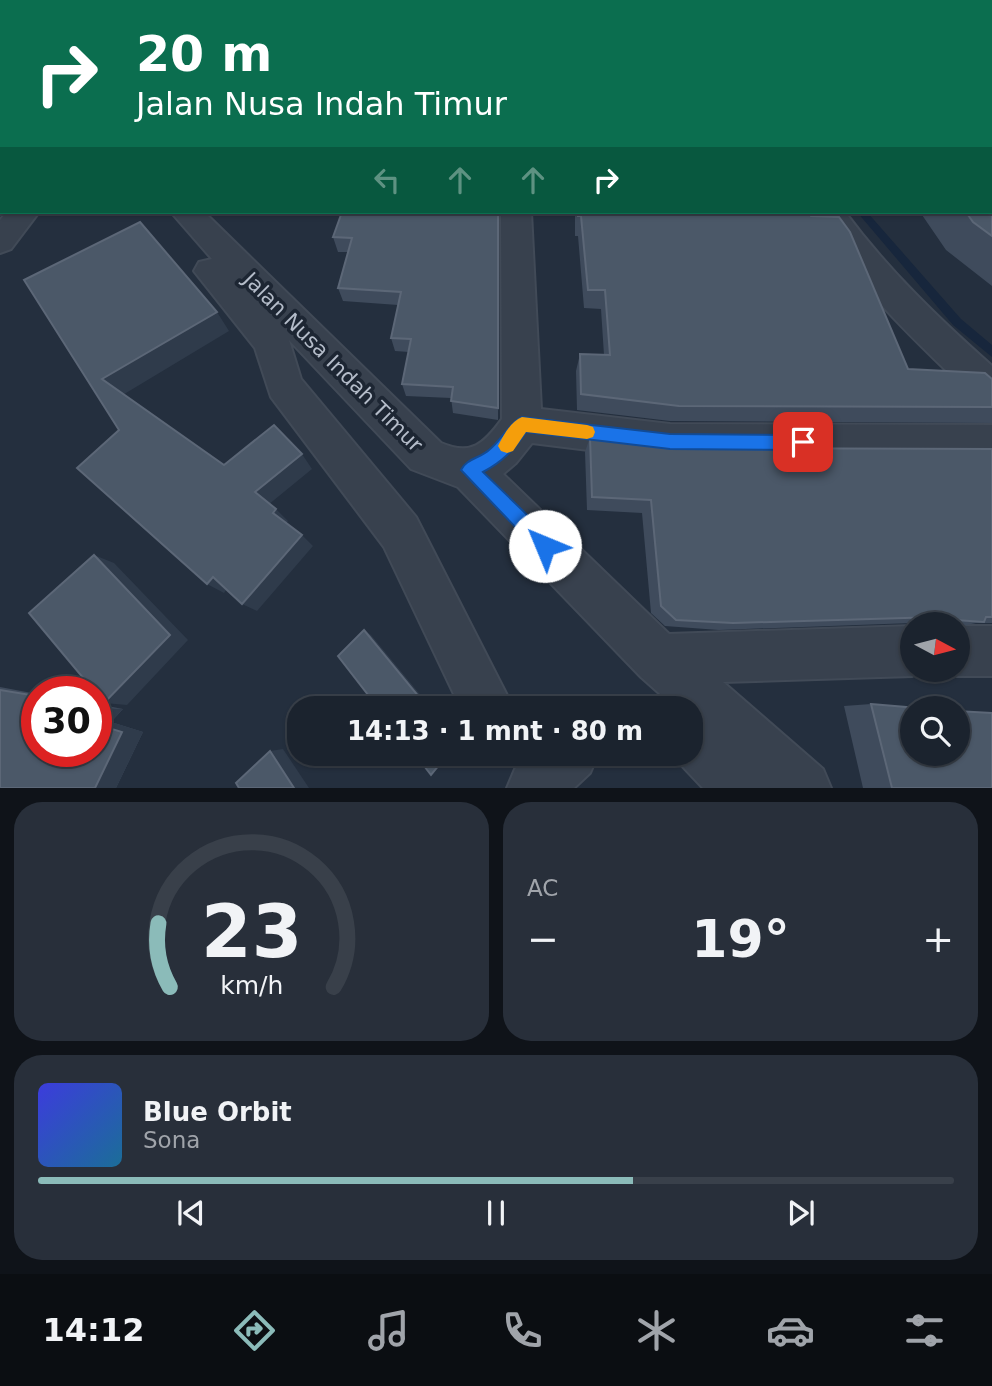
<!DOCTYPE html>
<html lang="id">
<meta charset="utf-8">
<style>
body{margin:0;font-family:"DejaVu Sans",sans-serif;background:#282f3a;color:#f1f3f6;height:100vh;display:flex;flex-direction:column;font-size:26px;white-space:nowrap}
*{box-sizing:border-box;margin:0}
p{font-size:23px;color:#a0a4aa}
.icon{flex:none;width:38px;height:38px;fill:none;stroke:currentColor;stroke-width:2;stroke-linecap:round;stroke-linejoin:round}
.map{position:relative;height:788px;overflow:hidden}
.panel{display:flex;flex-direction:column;gap:14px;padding:14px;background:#0f1319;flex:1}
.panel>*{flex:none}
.banner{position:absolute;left:0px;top:0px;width:992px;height:214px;box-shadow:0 2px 5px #0004,0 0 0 2px #39404a;background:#0b6e4f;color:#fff;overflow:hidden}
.needle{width:46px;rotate:97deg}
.buttons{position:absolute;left:900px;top:612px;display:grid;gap:14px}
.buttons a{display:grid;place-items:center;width:70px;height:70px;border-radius:50%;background:#1b232e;box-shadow:0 2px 5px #0004,0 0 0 2px #39404a;font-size:35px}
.speed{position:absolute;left:21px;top:676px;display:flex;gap:14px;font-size:35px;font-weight:700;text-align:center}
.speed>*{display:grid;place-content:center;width:91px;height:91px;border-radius:50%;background:#1b232e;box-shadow:0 2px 5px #0004,0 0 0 2px #39404a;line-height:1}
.speed .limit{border:10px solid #d22;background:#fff;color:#111}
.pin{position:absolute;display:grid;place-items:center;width:60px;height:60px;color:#fff;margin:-30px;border-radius:14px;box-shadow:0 4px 10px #0006}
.me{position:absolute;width:77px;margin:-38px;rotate:315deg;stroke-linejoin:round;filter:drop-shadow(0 0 5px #0008)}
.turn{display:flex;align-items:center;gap:24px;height:147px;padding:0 21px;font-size:32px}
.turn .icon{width:91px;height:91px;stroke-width:2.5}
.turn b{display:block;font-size:49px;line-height:60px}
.lanes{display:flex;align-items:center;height:66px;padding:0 21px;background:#0003;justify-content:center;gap:35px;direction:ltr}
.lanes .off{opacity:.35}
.big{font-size:52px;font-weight:800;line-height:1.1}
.panel .card{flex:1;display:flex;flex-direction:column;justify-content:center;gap:10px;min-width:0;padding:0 24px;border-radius:28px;background:#282f3a}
.panel .dial{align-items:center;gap:0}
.dial svg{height:182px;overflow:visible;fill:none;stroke:#39404a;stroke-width:7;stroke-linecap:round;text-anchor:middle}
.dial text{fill:#f1f3f6;stroke:none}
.song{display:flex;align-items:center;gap:21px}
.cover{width:84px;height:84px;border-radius:10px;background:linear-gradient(135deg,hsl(240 70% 55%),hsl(200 70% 35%))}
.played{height:7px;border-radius:4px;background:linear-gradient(90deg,#8bbbb9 65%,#39404a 65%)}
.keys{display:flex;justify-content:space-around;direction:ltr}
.heat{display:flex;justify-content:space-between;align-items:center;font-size:38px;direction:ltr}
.panel .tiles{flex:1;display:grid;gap:14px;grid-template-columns:1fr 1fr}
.card:last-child{grid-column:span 2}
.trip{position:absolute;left:287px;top:696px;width:416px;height:70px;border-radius:28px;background:#1b232e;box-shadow:0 2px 5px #0004,0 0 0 2px #39404a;font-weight:800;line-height:70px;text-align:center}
.tabs{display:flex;height:112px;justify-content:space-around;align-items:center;background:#0b0e12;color:#a0a4aa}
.tabs .icon{width:49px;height:49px}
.tabs .selected{color:#8bbbb9}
.tabs b{font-size:32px;color:#f1f3f6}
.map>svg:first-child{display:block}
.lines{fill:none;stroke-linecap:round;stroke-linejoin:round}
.stream{fill:#17263c;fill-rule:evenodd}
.minor-casing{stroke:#414a57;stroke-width:4}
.minor{fill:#38414e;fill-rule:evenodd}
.wall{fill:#3f4b5c}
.shaded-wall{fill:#2f3b4b}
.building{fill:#4b5868;stroke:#5c6777;stroke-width:2}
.route{fill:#1a73e8;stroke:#114b97;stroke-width:2}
.slow{fill:#f59e0b}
.labels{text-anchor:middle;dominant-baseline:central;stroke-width:7;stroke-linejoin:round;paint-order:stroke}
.street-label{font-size:21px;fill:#b4bcc9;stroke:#1d2633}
</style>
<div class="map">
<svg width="992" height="788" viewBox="0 0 992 788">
<rect width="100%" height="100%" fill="#242f3e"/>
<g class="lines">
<path class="stream" d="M 747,0 L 755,0 L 755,2 L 748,2 Z
M 857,212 L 867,212 L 961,319 L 992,345 L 992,357 L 953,325 Z"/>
<defs>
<path id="minor" d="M 7,212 L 39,212 L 11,249 L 0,253 L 0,220 Z
M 171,212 L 204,212 L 441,443 C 471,456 484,444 502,419 L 501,212 L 531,212 L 541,409 L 670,424 L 992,425 L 992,461 L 670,460 L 532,443 L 516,463 L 503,474 L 669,634 L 912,626 L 912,670 L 925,670 L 912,676 L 723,682 L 823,769 L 831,788 L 703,788 L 671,754 L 691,754 L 691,709 L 677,709 L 641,677 L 458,487 L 411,469 L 289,340 L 301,379 L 416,517 L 514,709 L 461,709 L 384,547 L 271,397 L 255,348 L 194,271 L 199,262 L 212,259 Z
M 814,212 L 845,212 C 888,270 938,318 992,366 L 992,405 L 978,401 C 918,343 853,285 814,212 Z
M 957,626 L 992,626 L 992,676 L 957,676 L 944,670 L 957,670 Z
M 531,754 L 598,754 L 590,773 L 574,788 L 507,788 L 515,769 Z"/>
</defs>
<use href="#minor" class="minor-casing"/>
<use href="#minor" class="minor"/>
</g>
<path class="wall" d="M 787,0 L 848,0 L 849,2 L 788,2 Z
M 957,0 L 992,0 L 992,286 L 946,250 L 920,212 L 990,212 L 990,2 L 957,2 Z
M 499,212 L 498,420 L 453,413 L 451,398 L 406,396 L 402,384 L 409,352 L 395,351 L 391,338 L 398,305 L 343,301 L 338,288 L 348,252 L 338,252 L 333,237 Z
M 575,212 L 809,212 L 811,216 L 908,369 L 992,379 L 992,423 L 670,421 L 577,410 L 576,371 L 580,354 L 604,355 L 601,309 L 584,308 L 578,236 L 575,236 Z
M 590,437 L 679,448 L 992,449 L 992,623 L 976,623 L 957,627 L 957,625 L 913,625 L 912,623 L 719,630 L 665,626 L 651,613 L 642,513 L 587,510 L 585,452 Z
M 0,687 L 37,694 L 37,751 L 96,751 L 96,704 L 123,709 L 111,722 L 143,732 L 116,788 L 0,788 Z
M 871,704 L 992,788 L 863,788 L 844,706 Z"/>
<path class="shaded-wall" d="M 2,92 L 2,108 L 0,106 L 0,93 Z
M 217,312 L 229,331 L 121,396 L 102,379 Z
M 302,454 L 312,469 L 268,505 L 255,492 Z
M 276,509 L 288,521 L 285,525 L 273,513 Z
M 302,535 L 313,546 L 257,611 L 242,604 Z
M 94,555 L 114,563 L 188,640 L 127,705 L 104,703 Z
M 213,577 L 229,586 L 224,593 L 207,584 Z
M 364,630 L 371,635 L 432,709 L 429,709 Z
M 101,708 L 123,709 L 111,722 L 143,732 L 116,788 L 95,788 L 96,713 Z
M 283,749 L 309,788 L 294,788 L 270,751 Z"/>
<path class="building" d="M 0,0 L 726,0 L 726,2 L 2,2 L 2,16 L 0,16 Z
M 807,0 L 848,0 L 849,2 L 808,2 Z
M 990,10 L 992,10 L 992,236 L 973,222 L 966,212 L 990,212 Z
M 2,18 L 2,92 L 0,93 L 0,19 Z
M 342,212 L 498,212 L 498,408 L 451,401 L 453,387 L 402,384 L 411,339 L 391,338 L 401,292 L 338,288 L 352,238 L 333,237 Z
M 578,212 L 809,212 L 811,216 L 839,217 L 850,232 L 908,369 L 985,373 L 992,379 L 992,407 L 679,406 L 581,394 L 580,354 L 610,355 L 605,290 L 588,290 L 581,216 L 578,216 Z
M 140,222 L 217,312 L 102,379 L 224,465 L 274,425 L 302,454 L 255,492 L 276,509 L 273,513 L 302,535 L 242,604 L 213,577 L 207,584 L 77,468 L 119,430 L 24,280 Z
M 590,437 L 679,448 L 992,449 L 992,617 L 986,617 L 984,622 L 941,619 L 938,617 L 733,623 L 676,620 L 661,606 L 651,500 L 592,497 Z
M 94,555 L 170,635 L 104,703 L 96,693 L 96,691 L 94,691 L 29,613 Z
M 364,630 L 429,709 L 379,709 L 338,656 Z
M 0,690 L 37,696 L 37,751 L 96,751 L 96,724 L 122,732 L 95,788 L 0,788 Z
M 871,704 L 930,709 L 912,709 L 912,754 L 957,754 L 957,711 L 992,713 L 992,788 L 892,788 Z
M 270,751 L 294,788 L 239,788 L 236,783 Z
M 415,754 L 448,754 L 431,775 Z"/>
<path class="route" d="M 522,417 L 670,434 L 803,435 L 809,437 L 811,442 L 809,448 L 803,450 L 670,449 L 526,432 C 514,450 502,462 483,472 L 552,539 L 555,546 L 552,552 L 545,555 L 539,552 L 461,470 C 466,459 480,458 489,450 C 500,442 511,421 522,417 Z"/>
<path class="slow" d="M 522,417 L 587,425 L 593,427 L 595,432 L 593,437 L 587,439 L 526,432 L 513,451 L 507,453 L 501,451 L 498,446 C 503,436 511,421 522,417 Z"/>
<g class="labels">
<g class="street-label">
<text transform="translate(333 362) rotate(45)">Jalan Nusa Indah Timur</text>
</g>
</g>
</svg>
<div class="buttons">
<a><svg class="needle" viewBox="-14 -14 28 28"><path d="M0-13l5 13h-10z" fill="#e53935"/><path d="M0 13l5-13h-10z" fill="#a0a4aa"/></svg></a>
<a><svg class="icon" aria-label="search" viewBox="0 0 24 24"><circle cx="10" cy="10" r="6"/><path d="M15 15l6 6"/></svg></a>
</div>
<div class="speed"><div class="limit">30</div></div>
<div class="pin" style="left:803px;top:442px;background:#d93025"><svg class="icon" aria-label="arrive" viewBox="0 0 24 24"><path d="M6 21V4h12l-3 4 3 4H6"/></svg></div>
<svg class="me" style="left:545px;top:546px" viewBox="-20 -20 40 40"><circle r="19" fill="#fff"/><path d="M0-13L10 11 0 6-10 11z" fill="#1a73e8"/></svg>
<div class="trip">14:13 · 1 mnt · 80 m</div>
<div class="banner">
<div class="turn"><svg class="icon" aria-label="right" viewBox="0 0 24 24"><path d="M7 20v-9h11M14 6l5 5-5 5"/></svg><div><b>20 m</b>Jalan Nusa Indah Timur</div></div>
<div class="lanes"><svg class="icon off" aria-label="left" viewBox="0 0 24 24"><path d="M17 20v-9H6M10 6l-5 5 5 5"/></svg><svg class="icon off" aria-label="ahead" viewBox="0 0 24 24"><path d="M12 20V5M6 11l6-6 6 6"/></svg><svg class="icon off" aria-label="ahead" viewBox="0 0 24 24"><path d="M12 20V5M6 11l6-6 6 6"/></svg><svg class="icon" aria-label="right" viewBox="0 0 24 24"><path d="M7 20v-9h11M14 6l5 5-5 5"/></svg></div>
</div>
</div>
<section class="panel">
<div class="tiles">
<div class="card dial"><svg viewBox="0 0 100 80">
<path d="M14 69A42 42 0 1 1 86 69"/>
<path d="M14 69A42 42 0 0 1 9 41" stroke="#8bbbb9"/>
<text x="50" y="56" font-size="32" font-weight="700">23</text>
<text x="50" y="72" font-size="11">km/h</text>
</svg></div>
<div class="card"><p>AC</p>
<div class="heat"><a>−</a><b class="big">19°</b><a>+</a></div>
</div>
<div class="card">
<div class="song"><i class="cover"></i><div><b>Blue Orbit</b><p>Sona</p></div></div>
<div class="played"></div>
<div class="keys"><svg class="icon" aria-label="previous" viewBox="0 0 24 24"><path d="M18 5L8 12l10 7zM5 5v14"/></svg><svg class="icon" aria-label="pause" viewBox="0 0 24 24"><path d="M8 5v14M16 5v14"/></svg><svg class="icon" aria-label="next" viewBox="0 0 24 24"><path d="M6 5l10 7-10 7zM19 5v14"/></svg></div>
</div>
</div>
</section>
<nav class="tabs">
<b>14:12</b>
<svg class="icon selected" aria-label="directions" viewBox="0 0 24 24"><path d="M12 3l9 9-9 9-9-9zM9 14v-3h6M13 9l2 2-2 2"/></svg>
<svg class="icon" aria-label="music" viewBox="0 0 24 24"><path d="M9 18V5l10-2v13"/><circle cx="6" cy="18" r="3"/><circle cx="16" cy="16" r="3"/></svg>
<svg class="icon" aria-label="phone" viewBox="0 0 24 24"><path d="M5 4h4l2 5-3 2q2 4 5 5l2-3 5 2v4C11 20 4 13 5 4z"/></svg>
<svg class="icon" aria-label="climate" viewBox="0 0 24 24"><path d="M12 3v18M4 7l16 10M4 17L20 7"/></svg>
<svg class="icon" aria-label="car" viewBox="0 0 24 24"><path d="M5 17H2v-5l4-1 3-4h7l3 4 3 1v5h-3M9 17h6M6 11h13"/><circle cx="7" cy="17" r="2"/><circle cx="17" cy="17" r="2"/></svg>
<svg class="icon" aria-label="filters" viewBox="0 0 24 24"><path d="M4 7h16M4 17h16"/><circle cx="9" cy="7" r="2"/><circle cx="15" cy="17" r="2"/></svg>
</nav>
